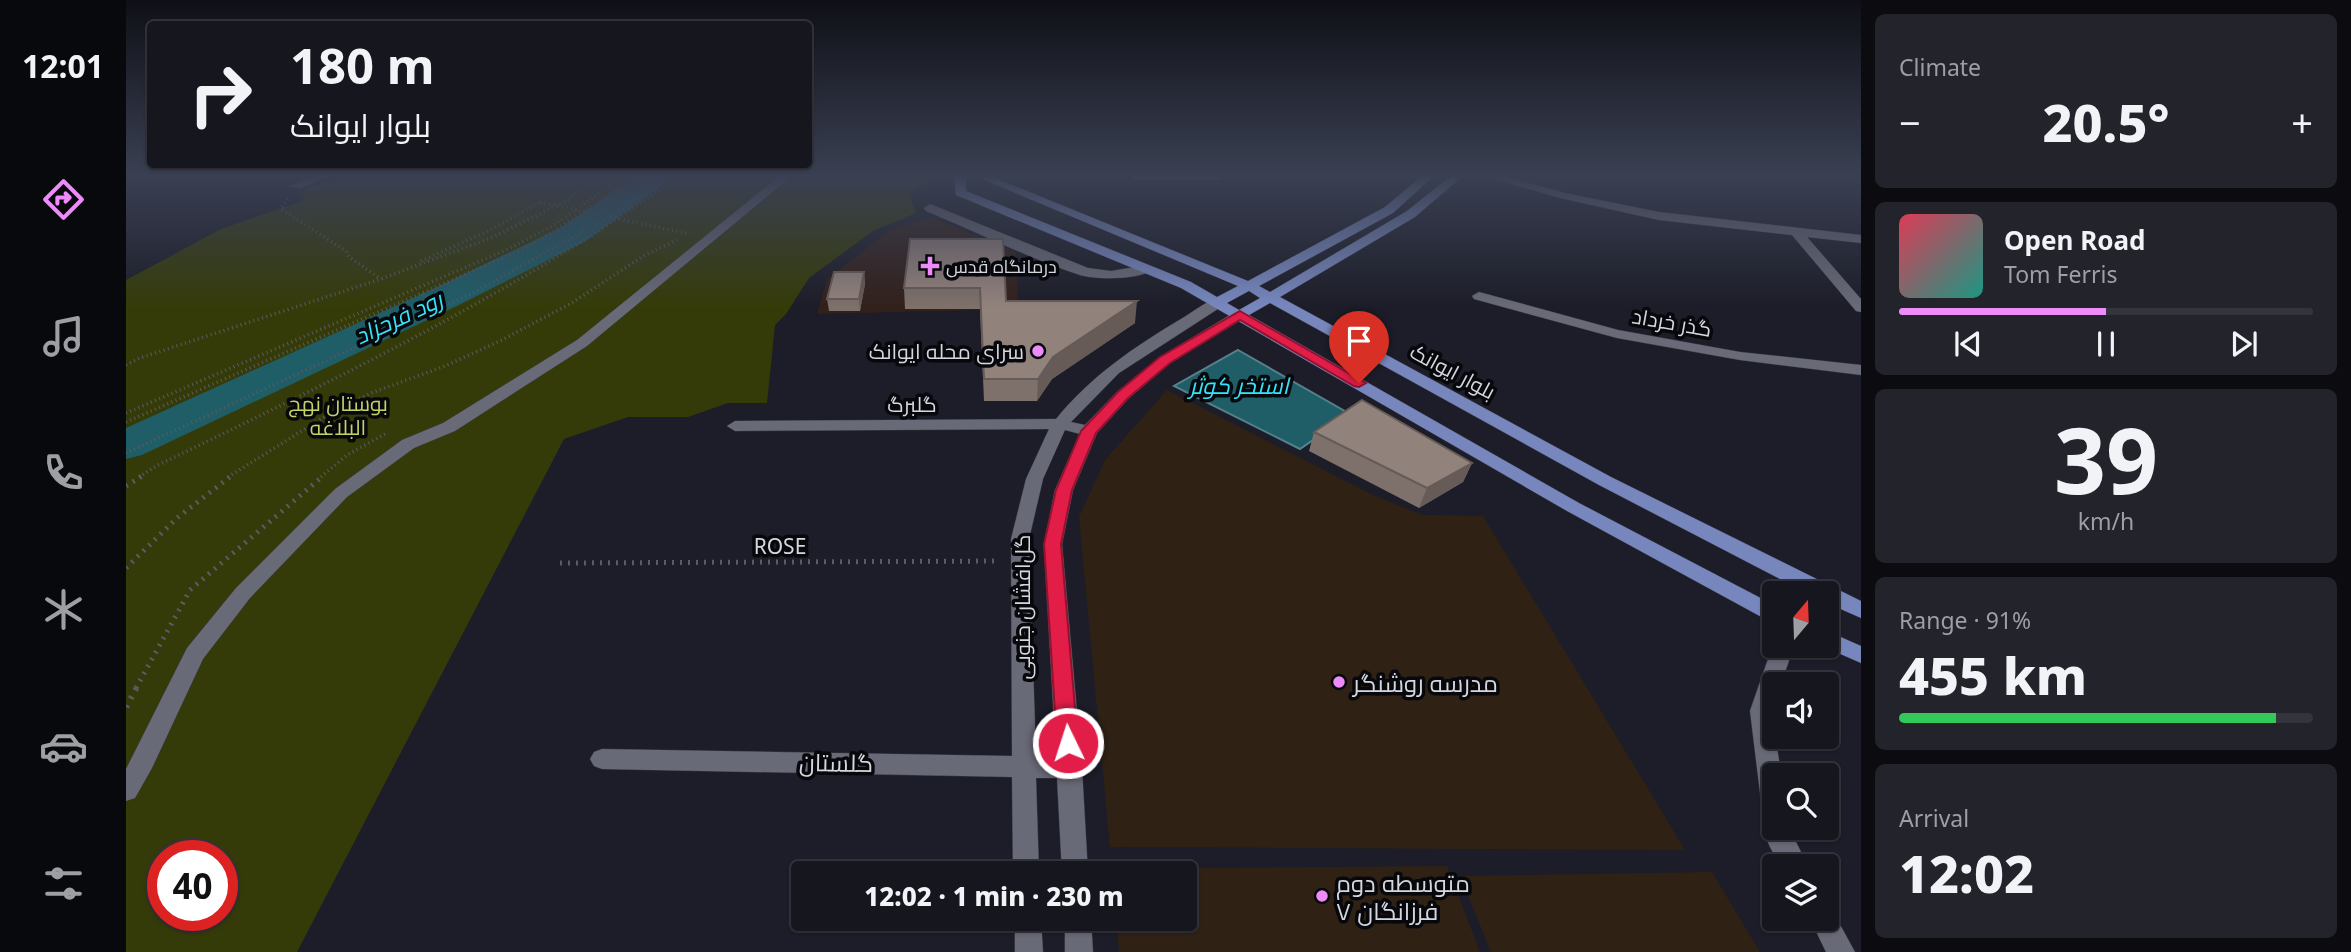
<!DOCTYPE html>
<meta charset="utf-8">
<style>
body{margin:0;font-family:"Noto Sans",Cairo,sans-serif;background:#22232b;color:#f1f3f6;height:100vh;display:flex;flex-direction:column;font-size:26px;white-space:nowrap}
*{box-sizing:border-box;margin:0}
p{font-size:23px;color:#9d9fa4}
.icon{flex:none;width:38px;height:38px;fill:none;stroke:currentColor;stroke-width:2;stroke-linecap:round;stroke-linejoin:round}
.map{position:relative;flex:1;overflow:hidden}
.drawer{display:flex;flex-direction:column;gap:14px;padding:14px;background:#0c0c10;width:490px}
.drawer>*{flex:none}
.guide{position:absolute;left:21px;top:21px;width:665px;height:147px;border-radius:7px;box-shadow:0 2px 5px #0004,0 0 0 2px #34353c;background:#15161e;color:#f1f3f6;overflow:hidden}
.needle{width:46px;rotate:19deg}
.controls{position:absolute;left:1636px;top:581px;display:grid;gap:14px}
.controls a{display:grid;place-items:center;width:77px;height:77px;border-radius:7px;background:#15161e;box-shadow:0 2px 5px #0004,0 0 0 2px #34353c;font-size:35px}
.speed{position:absolute;left:21px;top:840px;display:flex;gap:14px;font-size:35px;font-weight:700;text-align:center}
.speed>*{display:grid;place-content:center;width:91px;height:91px;border-radius:50%;background:#15161e;box-shadow:0 2px 5px #0004,0 0 0 2px #34353c;line-height:1}
.speed .limit{border:10px solid #d22;background:#fff;color:#111}
.pin{position:absolute;display:grid;place-items:center;width:60px;height:60px;color:#fff;margin:-72px -30px;border-radius:50% 50% 50% 0;rotate:-45deg;box-shadow:0 0 7px #0007}
.pin .icon{rotate:45deg}
.me{position:absolute;width:77px;margin:-38px;rotate:356deg;stroke-linejoin:round;filter:drop-shadow(0 0 5px #0008)}
.turn{display:flex;align-items:center;gap:24px;height:147px;padding:0 28px;font-size:32px}
.turn .icon{width:91px;height:91px;stroke-width:2.5}
.turn b{display:block;font-size:49px;line-height:60px}
.big{font-size:52px;font-weight:800;line-height:1.1}
.drawer .widget{flex:1;display:flex;flex-direction:column;justify-content:center;gap:10px;min-width:0;padding:0 24px;border-radius:10px;background:#22232b}
.drawer .dial{align-items:center;gap:0}
.dial b{font-size:91px;line-height:1}
.song{display:flex;align-items:center;gap:21px}
.cover{width:84px;height:84px;border-radius:10px;background:linear-gradient(135deg,hsl(350 70% 55%),hsl(170 70% 35%))}
.played{height:7px;border-radius:4px;background:linear-gradient(90deg,#ed8cf9 50%,#34353c 50%)}
.keys{display:flex;justify-content:space-around;direction:ltr}
.heat{display:flex;justify-content:space-between;align-items:center;font-size:38px;direction:ltr}
.charge{height:10px;border-radius:5px;background:linear-gradient(90deg,#34c759 91%,#34353c 0)}
.trip{position:absolute;left:665px;top:861px;width:406px;height:70px;border-radius:7px;background:#15161e;box-shadow:0 2px 5px #0004,0 0 0 2px #34353c;font-weight:800;line-height:70px;text-align:center}
main{display:flex;flex:1;min-height:0}
.tabs{display:flex;flex-direction:column;width:126px;justify-content:space-around;align-items:center;background:#08090c;color:#9d9fa4}
.tabs .icon{width:49px;height:49px}
.tabs .on{color:#ed8cf9}
.tabs b{font-size:32px;color:#f1f3f6}
.map>svg:first-child{display:block}
.education{fill:#2f2215}
.medical{fill:#32201b}
.green{fill:#353b08;fill-rule:evenodd}
.water{fill:#1f5d67;stroke:#56828b;stroke-width:2}
.lines{fill:none;stroke-linecap:round;stroke-linejoin:round}
.river{fill:#1f5d67;fill-rule:evenodd}
.minor-casing{stroke:#393941;stroke-width:1}
.major-casing{stroke:#393941;stroke-width:1}
.path-far2{stroke:#5a5b64;stroke-width:3.5;stroke-dasharray:1 3.5;stroke-linecap:butt}
.path-far1{stroke:#5a5b64;stroke-width:5;stroke-dasharray:2 6;stroke-linecap:butt}
.path{stroke:#5a5b64;stroke-width:6;stroke-dasharray:2.5 7;stroke-linecap:butt}
.minor{fill:#696a77;fill-rule:evenodd}
.major{fill:#7787be;fill-rule:evenodd}
.path-bridge{stroke:#5a5b64;stroke-width:3.5;stroke-dasharray:1 3.5;stroke-linecap:butt}
.wall{fill:#7e706b}
.shaded-wall{fill:#665b57}
.building{fill:#92827c;stroke:#665b57;stroke-width:2}
.route{fill:#e11d48;stroke:#92132f;stroke-width:2}
.poi-dot{fill:#ed8cf9;stroke:#07080c;stroke-width:2.5}
.labels{text-anchor:middle;dominant-baseline:central;stroke-width:7;stroke-linejoin:round;paint-order:stroke}
.far-poi-label{font-size:18px;fill:#d6d7de;stroke:#07080c;text-anchor:start}
.street-label{font-size:21px;fill:#d6d7de;stroke:#07080c}
.poi-label{font-size:21px;fill:#d6d7de;stroke:#07080c;text-anchor:end}
.park-label{font-size:21px;fill:#c4d365;stroke:#07080c}
.water-label{font-size:23px;font-style:italic;fill:#35e3fb;stroke:#07080c}
.near-poi-label{font-size:24px;fill:#d6d7de;stroke:#07080c;text-anchor:start}
.near-street-label{font-size:24px;fill:#d6d7de;stroke:#07080c}
</style>
<main>
<nav class="tabs">
<b>12:01</b>
<svg class="icon on" aria-label="directions" viewBox="0 0 24 24"><path d="M12 3l9 9-9 9-9-9zM9 14v-3h6M13 9l2 2-2 2"/></svg>
<svg class="icon" aria-label="music" viewBox="0 0 24 24"><path d="M9 18V5l10-2v13"/><circle cx="6" cy="18" r="3"/><circle cx="16" cy="16" r="3"/></svg>
<svg class="icon" aria-label="phone" viewBox="0 0 24 24"><path d="M5 4h4l2 5-3 2q2 4 5 5l2-3 5 2v4C11 20 4 13 5 4z"/></svg>
<svg class="icon" aria-label="climate" viewBox="0 0 24 24"><path d="M12 3v18M4 7l16 10M4 17L20 7"/></svg>
<svg class="icon" aria-label="car" viewBox="0 0 24 24"><path d="M5 17H2v-5l4-1 3-4h7l3 4 3 1v5h-3M9 17h6M6 11h13"/><circle cx="7" cy="17" r="2"/><circle cx="17" cy="17" r="2"/></svg>
<svg class="icon" aria-label="filters" viewBox="0 0 24 24"><path d="M4 7h16M4 17h16"/><circle cx="9" cy="7" r="2"/><circle cx="15" cy="17" r="2"/></svg>
</nav>
<div class="map">
<svg width="1735" height="952" viewBox="0 0 1735 952">
<rect width="100%" height="100%" fill="#1c1d28"/>
<path class="education" d="M 1041,390 L 1247,495 L 1297,515 L 1357,516 L 1559,850 L 984,847 L 953,517 L 979,460 Z
M 1321,866 L 1354,952 L 993,952 L 990,919 L 1059,919 L 1059,873 L 985,873 L 985,869 Z
M 1586,872 L 1634,952 L 1365,952 L 1334,876 Z"/>
<path class="medical" d="M 804,217 L 890,252 L 892,309 L 691,314 L 701,279 L 764,230 Z"/>
<path class="green" d="M 223,174 L 821,174 L 783,192 L 790,213 L 747,231 L 683,278 L 660,314 L 649,325 L 641,403 L 602,403 L 562,417 L 502,417 L 438,439 L 171,952 L 0,952 L 0,280 L 95,229 L 176,201 L 180,188 ZM 37,856 L 96,856 L 96,915 L 37,915 Z"/>
<path class="water" d="M 1112,350 L 1224,414 L 1174,449 L 1048,386 Z"/>
<g class="lines">
<path class="river" d="M 514,174 L 549,174 L 545,180 L 458,242 L 335,304 L 16,455 L 0,459 L 0,428 L 309,288 L 434,228 Z"/>
<defs>
<path id="minor" d="M 143,174 L 156,174 L 158,176 L 152,179 Z
M 193,174 L 209,174 L 174,188 L 164,186 Z
M 656,174 L 668,174 L 461,346 L 329,431 L 288,448 L 221,497 L 124,598 L 77,659 L 26,768 L 9,798 L 0,801 L 0,769 L 61,648 L 110,588 L 209,489 L 276,440 L 317,423 L 451,340 Z
M 1351,174 L 1370,174 L 1439,193 L 1533,212 L 1735,235 L 1735,243 L 1681,237 L 1735,299 L 1735,312 L 1730,311 L 1666,235 L 1533,220 L 1434,198 Z
M 804,204 L 962,268 L 985,271 L 1021,265 L 1028,269 C 1014,280 971,280 954,275 C 902,258 851,232 800,211 L 798,208 Z
M 1353,292 L 1492,330 L 1614,352 L 1735,365 L 1735,375 L 1614,360 L 1491,338 L 1348,299 L 1346,296 Z
M 1093,298 L 1098,299 L 1098,305 L 993,373 L 945,422 L 959,425 L 991,392 L 1034,357 L 1109,312 L 1119,312 L 1121,315 L 1044,363 L 1003,398 L 971,433 L 947,490 L 936,544 L 956,768 L 962,873 L 936,873 L 931,778 L 910,778 L 913,873 L 887,873 L 886,777 L 476,769 L 468,766 L 464,759 L 468,752 L 476,749 L 886,756 L 885,539 L 900,479 L 923,429 L 609,431 L 601,426 L 609,421 L 930,419 C 965,376 1008,347 1055,319 C 1067,312 1080,301 1093,298 ZM 939,430 L 954,434 L 929,490 L 918,544 L 930,757 L 910,757 L 903,539 L 917,479 Z
M 1648,642 L 1648,646 L 1668,646 L 1655,684 L 1648,684 L 1646,711 L 1655,775 L 1648,775 L 1648,828 L 1663,828 L 1682,866 L 1655,866 C 1647,852 1632,833 1644,819 L 1639,817 L 1636,809 L 1624,711 Z
M 1701,907 L 1706,910 L 1729,952 L 1700,952 L 1684,919 L 1701,919 Z
M 889,919 L 915,919 L 917,952 L 889,952 Z
M 939,919 L 965,919 L 967,952 L 939,952 Z"/>
<path id="major" d="M 828,174 L 840,174 L 840,191 L 1065,282 L 1091,297 L 1112,286 L 844,174 L 859,174 L 1122,281 L 1259,207 L 1298,174 L 1310,174 L 1267,213 L 1133,286 L 1144,292 L 1281,211 L 1327,174 L 1339,174 L 1289,217 L 1154,297 L 1485,477 L 1735,601 L 1735,618 L 1701,603 L 1701,593 L 1681,593 L 1473,485 L 1144,303 L 1123,315 L 1453,503 L 1648,605 L 1648,622 L 1641,620 L 1441,511 L 1055,288 L 830,195 ZM 1123,291 L 1134,298 L 1113,310 L 1101,303 Z
M 1701,631 L 1735,646 L 1735,663 L 1696,646 L 1701,646 Z"/>
</defs>
<use href="#minor" class="minor-casing"/>
<use href="#major" class="major-casing"/>
<path class="path-far2" d="M 162,199 L 155,209 L 220,251 L 223,257 L 255,279
M 295,261 L 362,231 L 414,202
M 296,294 L 322,307
M 0,365 L 14,358 L 255,279 L 367,237 L 442,200 L 472,174
M 0,413 L 380,250 L 428,225 L 500,174
M 0,422 L 397,249 L 427,232 L 511,174
M 0,453 L 349,292 L 483,217 L 547,174
M 13,477 L 30,466 C 213,378 391,292 557,174
M 102,477 L 203,414 L 245,393 L 319,366 L 374,341 L 444,304 L 519,255 L 551,240
M 195,477 L 221,455 L 259,434"/>
<path class="path-far1" d="M 0,486 L 16,476
M 434,563 L 874,561
M 0,568 L 51,518 L 105,476
M 10,688 L 64,590 L 197,476"/>
<path class="path" d="M 0,707 L 11,687"/>
<use href="#minor" class="minor"/>
<use href="#major" class="major"/>
<path class="path-bridge" d="M 414,202 L 563,234"/>
</g>
<path class="wall" d="M 1006,174 L 1096,174 L 1095,180 L 1007,180 Z
M 1109,174 L 1245,174 L 1244,177 L 1111,177 Z
M 784,239 L 880,301 L 1009,323 L 926,379 L 911,401 L 858,401 L 854,309 L 779,309 L 778,288 Z
M 738,272 L 739,284 L 734,311 L 703,311 L 701,299 Z
M 1188,432 L 1346,463 L 1337,482 L 1293,508 L 1183,451 Z"/>
<path class="shaded-wall" d="M 738,272 L 739,284 L 734,311 L 733,299 Z
M 1011,301 L 1009,323 L 926,379 L 911,401 L 912,379 L 927,357 Z
M 1346,463 L 1337,482 L 1293,508 L 1301,488 Z"/>
<path class="building" d="M 784,239 L 877,239 L 880,301 L 1011,301 L 927,357 L 912,379 L 858,379 L 854,288 L 778,288 Z
M 708,272 L 738,272 L 733,299 L 701,299 Z
M 1236,400 L 1346,463 L 1301,488 L 1188,432 Z"/>
<linearGradient id="sky" x2="0" y2="1"><stop stop-color="#0f1016"/><stop offset="0.57" stop-color="#3a4053"/><stop offset="1" stop-color="#3a4053" stop-opacity="0"/></linearGradient>
<rect width="1735" height="307" fill="url(#sky)"/>
<path class="route" d="M 1114,311 L 1240,383 L 1233,387 L 1228,386 L 1114,320 L 1044,363 L 1002,398 L 970,433 L 946,490 L 935,544 L 952,743 L 949,749 L 942,752 L 934,749 L 931,743 L 918,544 L 930,490 L 955,431 L 992,392 L 1034,357 Z"/>
<g class="poi-dot">
<path d="M800.5 255.5h7v7h7v7h-7v7h-7v-7h-7v-7h7z"/>
<circle cx="912" cy="351" r="7"/>
<circle cx="1213" cy="682" r="7"/>
<circle cx="1196" cy="896" r="7"/>
</g>
<g class="labels">
<g class="far-poi-label">
<text x="820" y="266">درمانگاه قدس</text>
</g>
<g class="street-label">
<text transform="translate(1546 322) rotate(10)">گذر خرداد</text>
<text transform="translate(1327 371) rotate(28)">بلوار ایوانک</text>
<text x="786" y="404">گلبرگ</text>
<text x="654" y="546">ROSE</text>
<text transform="translate(896 607) rotate(-90)">گل‌افشان جنوبی</text>
</g>
<g class="poi-label">
<text x="898" y="351">سرای محله ایوانک</text>
</g>
<g class="park-label">
<text x="212" y="403">بوستان نهج<tspan x="212" dy="24">البلاغه</tspan></text>
</g>
<g class="water-label">
<text transform="translate(272 317) rotate(-25)">رود فرحزاد</text>
<text x="1113" y="385">استخر کوثر</text>
</g>
<g class="near-poi-label">
<text x="1227" y="682">مدرسه روشنگر</text>
<text x="1210" y="882">متوسطه دوم<tspan x="1210" dy="28">فرزانگان ۷</tspan></text>
</g>
<g class="near-street-label">
<text transform="translate(710 762) rotate(1)">گلستان</text>
</g>
</g>
</svg>
<div class="controls">
<a><svg class="needle" viewBox="-14 -14 28 28"><path d="M0-13l5 13h-10z" fill="#e53935"/><path d="M0 13l5-13h-10z" fill="#9d9fa4"/></svg></a>
<a><svg class="icon" aria-label="sound" viewBox="0 0 24 24"><path d="M4 9h4l5-4v14l-5-4H4zM17 9q2 3 0 6"/></svg></a>
<a><svg class="icon" aria-label="search" viewBox="0 0 24 24"><circle cx="10" cy="10" r="6"/><path d="M15 15l6 6"/></svg></a>
<a><svg class="icon" aria-label="layers" viewBox="0 0 24 24"><path d="M12 4l9 5-9 5-9-5zM3 14l9 5 9-5"/></svg></a>
</div>
<div class="speed"><div class="limit">40</div></div>
<div class="pin" style="left:1233px;top:383px;background:#d93025"><svg class="icon" aria-label="arrive" viewBox="0 0 24 24"><path d="M6 21V4h12l-3 4 3 4H6"/></svg></div>
<svg class="me" style="left:942px;top:743px" viewBox="-20 -20 40 40"><circle r="17" fill="#e11d48" stroke="#fff" stroke-width="3"/><path d="M0-11L8 9 0 5-8 9z" fill="#fff"/></svg>
<div class="trip">12:02 · 1 min · 230 m</div>
<div class="guide">
<div class="turn"><svg class="icon" aria-label="right" viewBox="0 0 24 24"><path d="M7 20v-9h11M14 6l5 5-5 5"/></svg><div><b>180 m</b>بلوار ایوانک</div></div>
</div>
</div>
<section class="drawer">
<div class="widget"><p>Climate</p>
<div class="heat"><a>−</a><b class="big">20.5°</b><a>+</a></div>
</div>
<div class="widget">
<div class="song"><i class="cover"></i><div><b>Open Road</b><p>Tom Ferris</p></div></div>
<div class="played"></div>
<div class="keys"><svg class="icon" aria-label="previous" viewBox="0 0 24 24"><path d="M18 5L8 12l10 7zM5 5v14"/></svg><svg class="icon" aria-label="pause" viewBox="0 0 24 24"><path d="M8 5v14M16 5v14"/></svg><svg class="icon" aria-label="next" viewBox="0 0 24 24"><path d="M6 5l10 7-10 7zM19 5v14"/></svg></div>
</div>
<div class="widget dial"><b>39</b><p>km/h</p></div>
<div class="widget"><p>Range · 91%</p><b class="big">455 km</b><div class="charge"></div></div>
<div class="widget"><p>Arrival</p><b class="big">12:02</b></div>
</section>
</main>
